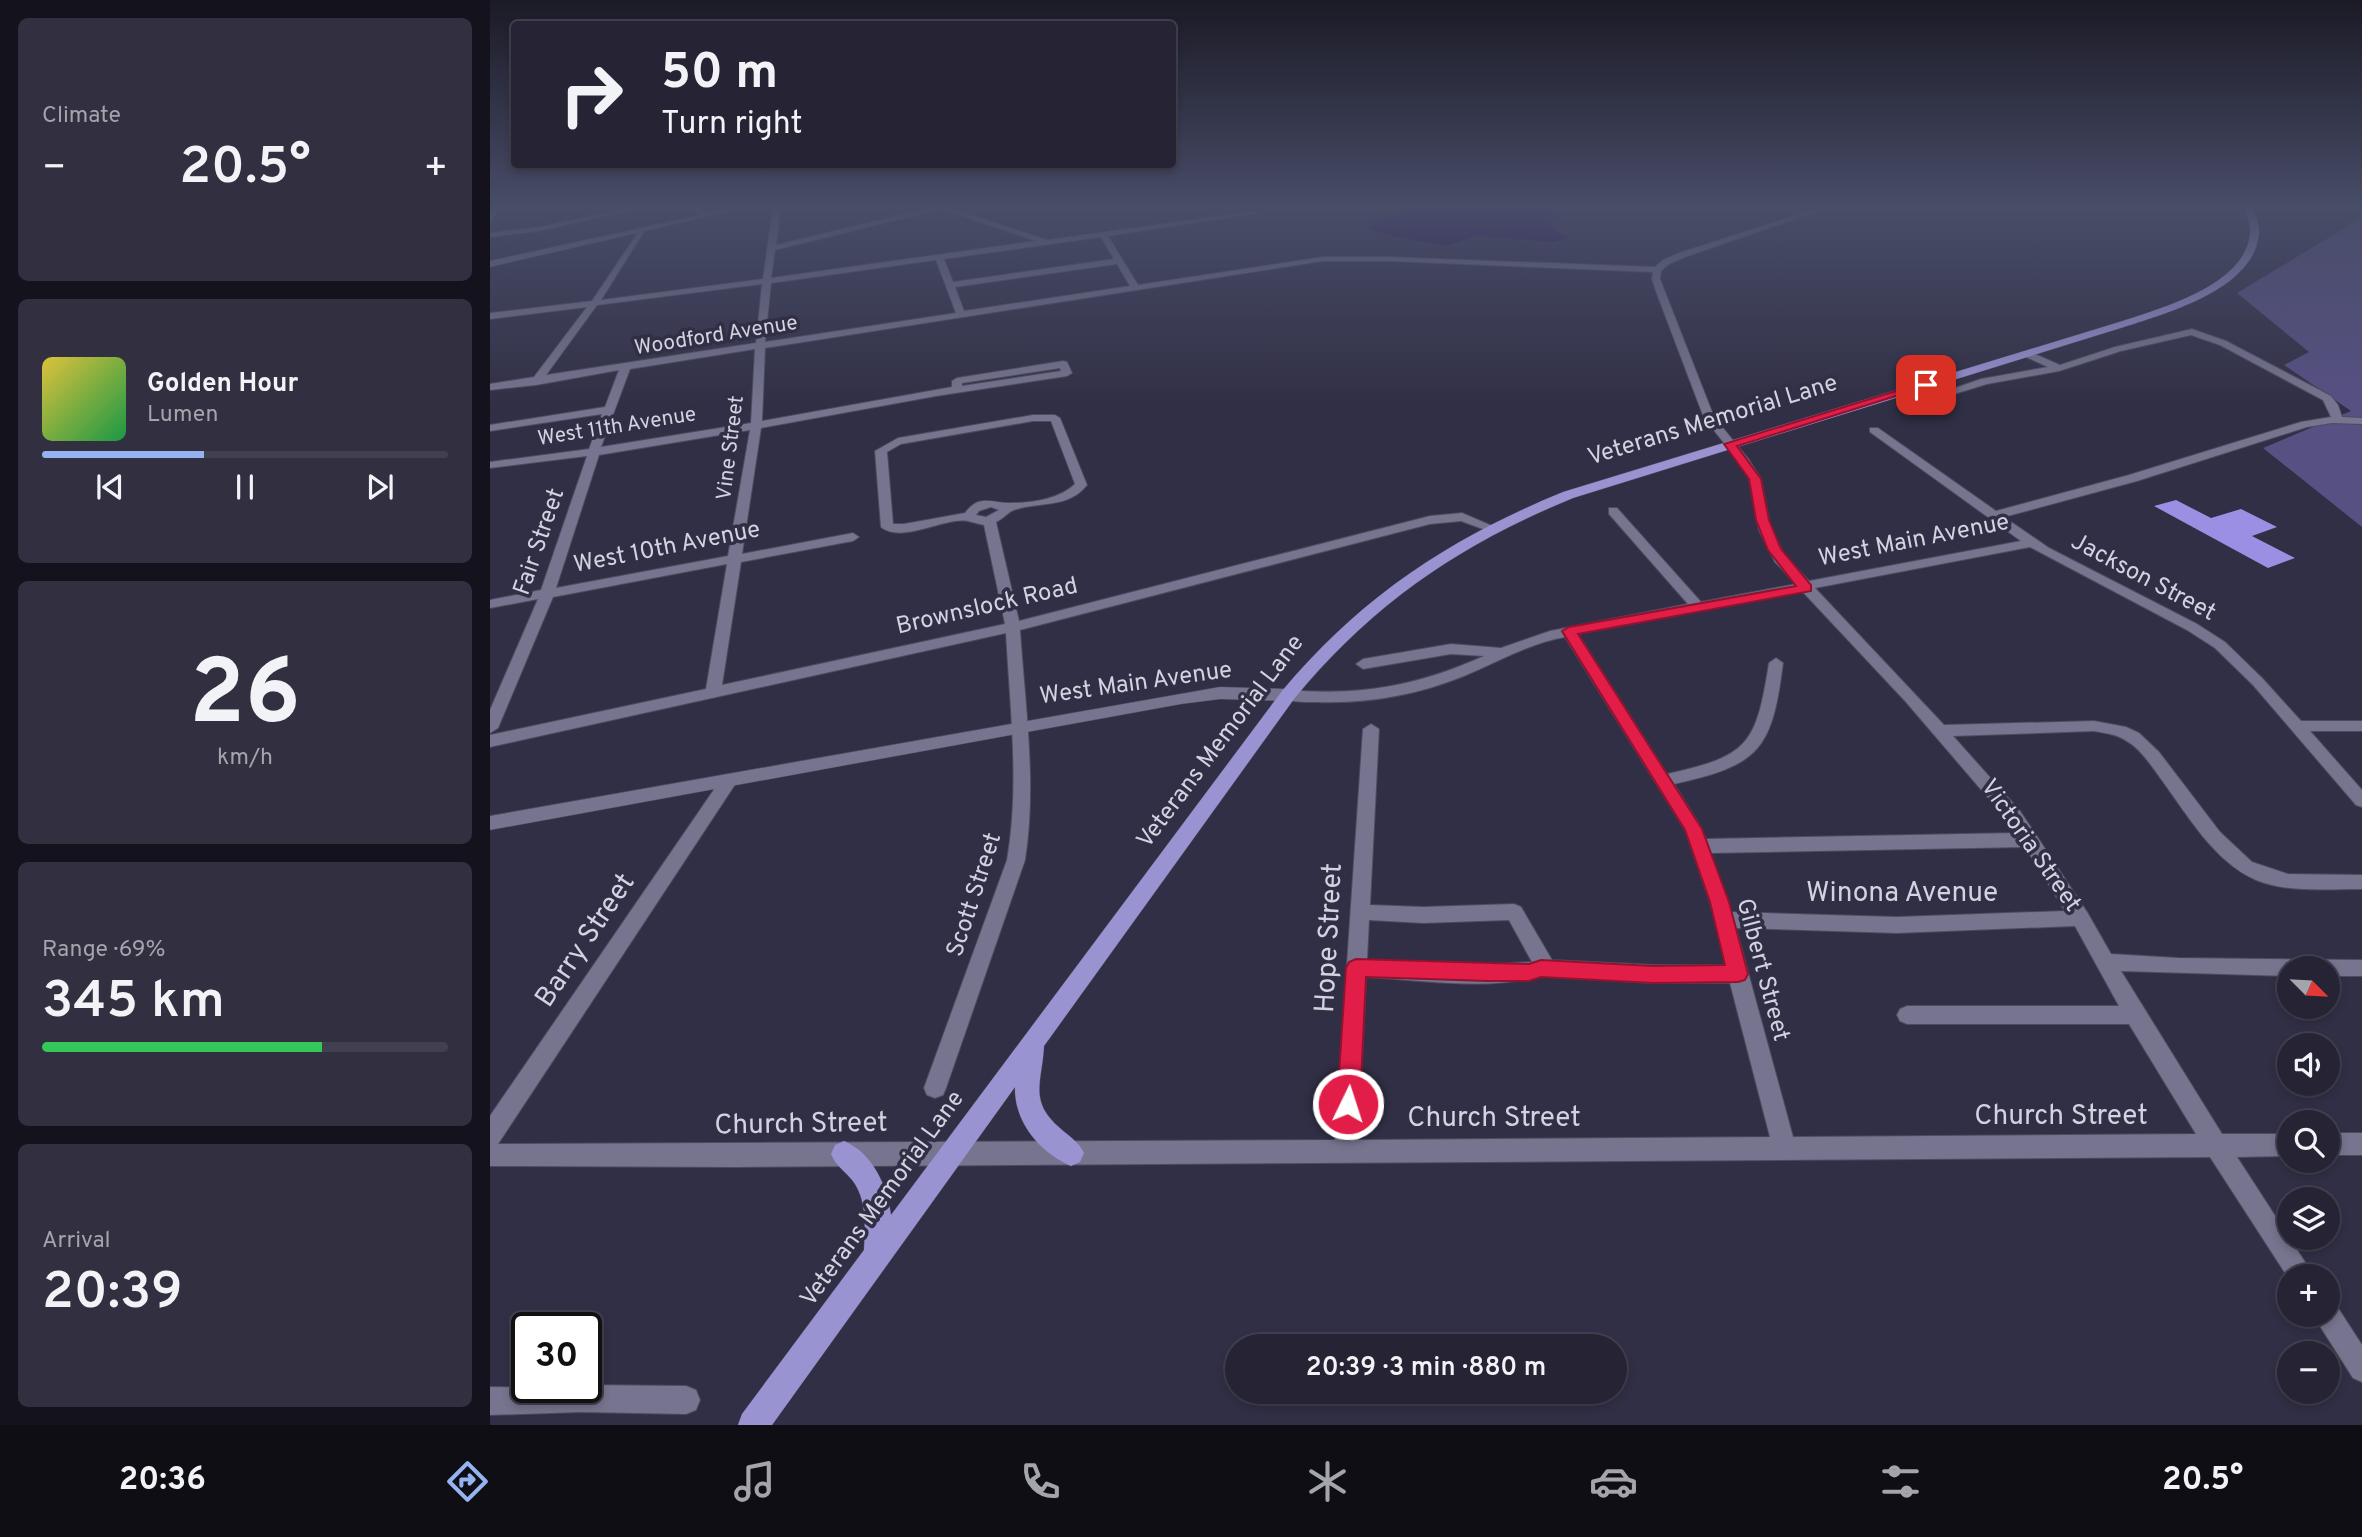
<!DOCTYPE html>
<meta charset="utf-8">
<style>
body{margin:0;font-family:Overpass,sans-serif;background:#312f40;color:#f1f3f6;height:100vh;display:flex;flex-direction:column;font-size:26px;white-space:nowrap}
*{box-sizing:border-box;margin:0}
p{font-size:23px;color:#a3a4ac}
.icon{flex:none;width:38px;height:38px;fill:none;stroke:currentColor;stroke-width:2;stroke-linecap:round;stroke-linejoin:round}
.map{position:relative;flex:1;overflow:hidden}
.panel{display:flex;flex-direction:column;gap:18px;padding:18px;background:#14131d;width:490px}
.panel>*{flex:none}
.hud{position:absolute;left:21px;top:21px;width:665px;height:147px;border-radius:7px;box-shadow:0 4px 10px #0003,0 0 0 2px #42404f;background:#252334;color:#f1f3f6;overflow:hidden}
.needle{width:46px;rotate:114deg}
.tools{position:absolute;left:1787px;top:956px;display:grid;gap:14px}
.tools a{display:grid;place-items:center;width:63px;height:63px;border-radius:50%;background:#252334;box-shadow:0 4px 10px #0003,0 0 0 2px #42404f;font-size:35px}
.speed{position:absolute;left:21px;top:1312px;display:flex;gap:14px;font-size:35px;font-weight:700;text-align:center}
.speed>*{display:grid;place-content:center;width:91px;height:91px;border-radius:50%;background:#252334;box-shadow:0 4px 10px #0003,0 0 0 2px #42404f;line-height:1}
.speed .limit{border:4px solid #111;border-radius:10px;background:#fff;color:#111}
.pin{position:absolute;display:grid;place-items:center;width:60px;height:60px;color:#fff;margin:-30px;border-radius:14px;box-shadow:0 4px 10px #0006}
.me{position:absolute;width:77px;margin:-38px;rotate:4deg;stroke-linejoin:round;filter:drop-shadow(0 0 5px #0008)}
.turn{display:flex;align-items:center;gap:24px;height:147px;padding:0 35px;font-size:32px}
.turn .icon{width:91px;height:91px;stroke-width:2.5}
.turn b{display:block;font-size:49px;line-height:60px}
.big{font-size:52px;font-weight:600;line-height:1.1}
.panel .card{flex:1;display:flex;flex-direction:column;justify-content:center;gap:10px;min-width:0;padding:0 24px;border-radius:10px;background:#312f40}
.panel .dial{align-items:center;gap:0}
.dial b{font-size:91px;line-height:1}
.song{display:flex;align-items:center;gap:21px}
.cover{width:84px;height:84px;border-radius:10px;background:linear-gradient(135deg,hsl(50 70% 55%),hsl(140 70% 35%))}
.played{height:7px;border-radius:4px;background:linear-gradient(90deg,#95b2f1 40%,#42404f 40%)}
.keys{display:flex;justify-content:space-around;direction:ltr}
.heat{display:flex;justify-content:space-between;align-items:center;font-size:38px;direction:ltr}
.charge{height:10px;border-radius:5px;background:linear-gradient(90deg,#34c759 69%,#42404f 0)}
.trip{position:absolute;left:735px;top:1334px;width:402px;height:70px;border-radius:35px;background:#252334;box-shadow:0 4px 10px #0003,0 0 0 2px #42404f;font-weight:600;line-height:70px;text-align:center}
.dock{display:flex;height:112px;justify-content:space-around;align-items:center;background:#0f0e15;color:#a3a4ac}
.dock .icon{width:49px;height:49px}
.dock .on{color:#95b2f1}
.dock b{font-size:32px;color:#f1f3f6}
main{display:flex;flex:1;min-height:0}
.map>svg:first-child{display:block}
.green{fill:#575083}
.water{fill:#230a55}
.building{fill:#9a8fe3}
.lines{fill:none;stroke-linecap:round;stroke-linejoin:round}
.minor-casing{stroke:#4d4b5e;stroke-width:2}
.tertiary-casing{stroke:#4d4b5e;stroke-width:1}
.primary-casing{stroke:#4d4b5e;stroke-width:1}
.minor{fill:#76748e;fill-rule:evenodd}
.tertiary{fill:#76748e;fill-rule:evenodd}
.primary{fill:#9a93d2;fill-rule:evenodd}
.route{fill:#e11d48;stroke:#92132f;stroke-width:2}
.labels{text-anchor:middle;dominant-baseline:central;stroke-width:7;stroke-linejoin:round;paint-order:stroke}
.far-street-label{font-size:21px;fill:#d3d2e0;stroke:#312f45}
.street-label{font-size:24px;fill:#d3d2e0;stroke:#312f45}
.near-street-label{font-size:28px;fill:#d3d2e0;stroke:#312f45}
</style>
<main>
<section class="panel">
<div class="card"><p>Climate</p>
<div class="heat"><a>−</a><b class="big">20.5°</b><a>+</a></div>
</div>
<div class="card">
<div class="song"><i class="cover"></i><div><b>Golden Hour</b><p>Lumen</p></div></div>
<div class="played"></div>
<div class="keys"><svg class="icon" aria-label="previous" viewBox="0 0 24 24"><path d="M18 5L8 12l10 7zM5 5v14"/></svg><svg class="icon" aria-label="pause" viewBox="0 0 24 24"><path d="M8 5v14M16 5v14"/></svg><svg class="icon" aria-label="next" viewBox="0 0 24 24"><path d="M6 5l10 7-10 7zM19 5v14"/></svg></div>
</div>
<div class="card dial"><b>26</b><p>km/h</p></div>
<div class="card"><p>Range · 69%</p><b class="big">345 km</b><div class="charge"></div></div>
<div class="card"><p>Arrival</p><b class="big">20:39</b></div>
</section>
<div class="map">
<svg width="1872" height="1425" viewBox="0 0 1872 1425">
<rect width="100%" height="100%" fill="#312f45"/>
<path class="green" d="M 1872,214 L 1872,527 L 1773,448 L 1861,411 L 1794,365 L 1819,352 L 1747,293 L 1858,226 Z"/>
<path class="water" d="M 926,207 L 1056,207 L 1068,214 L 1068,220 L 1057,224 L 1078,238 L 1063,242 L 987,236 L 955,246 L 901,236 L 879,229 L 879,221 Z"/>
<path class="building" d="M 1686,500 L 1721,518 L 1751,509 L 1787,527 L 1762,536 L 1805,558 L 1778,568 L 1664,506 Z"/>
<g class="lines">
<defs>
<path id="minor" d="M 4,207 L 11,207 L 0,223 L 0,214 Z
M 144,207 L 157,207 L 49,231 L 0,237 L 0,233 L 49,227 Z
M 197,207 L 206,207 L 220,215 L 213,217 Z
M 283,207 L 291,207 L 286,245 L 443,207 L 457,207 L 557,240 L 765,211 L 769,213 L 618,236 L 648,285 L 833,257 L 899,257 L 1165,267 L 1173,260 L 1189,253 L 1331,207 L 1340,207 L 1195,257 L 1179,264 L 1171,271 L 1170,279 L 1224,417 L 1259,460 L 1271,479 L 1281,530 L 1296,557 L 1319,581 L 1531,541 L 1380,432 L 1380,428 L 1388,428 L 1506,511 L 1639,475 L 1811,422 L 1841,417 L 1833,400 L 1730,345 L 1701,335 L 1631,351 L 1569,371 L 1497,384 L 1438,402 L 1433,399 L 1491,379 L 1558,367 L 1534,356 L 1534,352 L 1540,352 L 1570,365 L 1625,347 L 1702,329 L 1736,341 L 1841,396 L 1848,405 L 1852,417 L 1872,418 L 1872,424 L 1842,423 L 1817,427 L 1647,481 L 1514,517 L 1559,548 L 1707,624 L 1735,642 L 1773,679 L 1811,721 L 1872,721 L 1872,731 L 1820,731 L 1872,790 L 1872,807 L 1866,805 L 1763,685 L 1725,648 L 1697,630 L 1540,547 L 1325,588 L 1454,725 L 1604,721 L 1636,727 L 1649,733 L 1669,752 L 1730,832 L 1762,862 L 1798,874 L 1872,875 L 1872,889 C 1837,889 1798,893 1766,880 C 1724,862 1697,814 1671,779 C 1661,765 1650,748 1635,740 C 1626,734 1614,733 1604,731 L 1463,736 L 1530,811 L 1597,912 L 1621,954 L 1688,958 L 1872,960 L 1872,976 L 1838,976 L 1838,968 L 1799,968 L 1799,976 L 1631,971 L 1732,1134 L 1799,1134 L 1799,1156 L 1747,1157 L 1824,1276 L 1799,1276 L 1799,1279 L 1720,1157 L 245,1167 L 0,1166 L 0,1116 L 234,775 L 246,775 L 248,779 L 246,783 L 8,1144 L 845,1140 L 873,729 L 881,724 L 889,729 L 880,905 L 933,907 L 1024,904 L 1031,907 L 1062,960 L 1163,965 L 1236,965 L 1220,902 L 1195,830 L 1075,637 C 1040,643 1008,662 974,676 C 927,695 877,704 826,702 C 815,702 798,703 790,695 L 798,690 C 871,696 927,686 994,656 L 961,654 L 873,669 L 866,664 L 873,659 L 961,644 L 1011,648 L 1060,631 L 1198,604 L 1119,514 L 1119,508 L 1127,508 L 1211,602 L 1306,584 L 1285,562 L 1269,530 L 1259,479 L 1250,463 L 1214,418 L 1167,294 L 1162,279 L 1163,272 L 899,261 L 833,261 L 275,348 L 272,421 L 462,387 L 462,381 L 467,378 L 573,361 L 577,362 L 582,373 L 577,376 L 446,396 L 271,428 L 252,554 L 363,533 L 369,537 L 363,541 L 251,562 L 232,685 L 515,624 L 494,525 C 488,524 483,522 478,521 C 454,517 412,544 391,527 L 385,451 L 408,438 L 543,415 L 565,415 L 570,418 L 597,485 C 578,509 550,501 524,510 C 518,512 513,519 506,522 L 529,621 L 940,516 L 972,513 L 1007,528 L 1001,532 L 971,521 L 940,524 L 530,630 C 535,705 547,785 535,860 L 456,1088 L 453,1095 L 445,1098 L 437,1095 L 434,1088 L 517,860 C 530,786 520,708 516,633 L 0,747 L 0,735 L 216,689 L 237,564 L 63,597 L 8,728 L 0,733 L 0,710 L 48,599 L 0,608 L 0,600 L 51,590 L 97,456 L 0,468 L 0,462 L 99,449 L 112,414 L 0,431 L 0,425 L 115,407 L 129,370 L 46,385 L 0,390 L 0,384 L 44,377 L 97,307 L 0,319 L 0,313 L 102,301 L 151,228 L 155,230 L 111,300 L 273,279 ZM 451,209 L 546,241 L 281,278 L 285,250 ZM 611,237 L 624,259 L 463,282 L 454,259 ZM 446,260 L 466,313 L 275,342 L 281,283 ZM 627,264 L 640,286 L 474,311 L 465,287 ZM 272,284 L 266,343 L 56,375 L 107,305 ZM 265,349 L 261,423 L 111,447 L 140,369 ZM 570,368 L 571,371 L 472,386 L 472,383 ZM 543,421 L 561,421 L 585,484 C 570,499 541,503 521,503 C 502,504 490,493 475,513 L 414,524 L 403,524 L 397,452 L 411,444 ZM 260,430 L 238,556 L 66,588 L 109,455 ZM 501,507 L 509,510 L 496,517 L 486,515 L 489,511 ZM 1312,591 L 1416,702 L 1518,821 L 1526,833 L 1216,839 L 1209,824 L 1184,784 C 1270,765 1282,750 1293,663 L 1286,658 L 1279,663 C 1266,745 1259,756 1177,774 L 1088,634 ZM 1535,847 L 1575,911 L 1407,917 L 1241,912 L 1220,853 ZM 879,920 L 933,923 L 1019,920 L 1042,962 L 991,965 L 877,960 ZM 1585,926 L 1629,1006 L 1417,1006 L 1410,1009 L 1407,1015 L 1410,1021 L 1417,1024 L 1639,1024 L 1706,1134 L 1303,1137 L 1246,928 L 1407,933 ZM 1051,976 L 1163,983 L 1240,983 L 1280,1137 L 868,1140 L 876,977 C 931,980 999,991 1051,976 Z
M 1838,1133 L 1872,1133 L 1872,1155 L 1838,1155 Z
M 1838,1301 L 1846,1305 L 1872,1345 L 1872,1382 L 1863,1378 L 1828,1323 L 1824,1314 L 1838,1314 Z
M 96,1385 L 196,1386 L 206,1390 L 210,1400 L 206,1410 L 196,1414 L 91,1412 L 0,1415 L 0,1387 L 96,1388 Z"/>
<path id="tertiary" d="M 246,207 L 259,207 L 0,267 L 0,261 Z
M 730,687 L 798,689 L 807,695 L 798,701 L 730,699 L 691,704 L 0,830 L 0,816 Z"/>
<path id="primary" d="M 1755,207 L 1763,207 C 1765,215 1770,225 1769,233 C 1765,289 1677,313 1634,327 L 1083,498 C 969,545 883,603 804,699 L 554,1046 C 552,1083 538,1101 571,1129 C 580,1137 589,1142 594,1153 L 590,1162 L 581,1166 C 550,1153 524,1122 525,1087 L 282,1425 L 248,1425 L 252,1414 L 374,1250 C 375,1229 377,1203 365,1184 C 358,1173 346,1167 341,1154 L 345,1145 L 354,1141 C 383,1153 397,1186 401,1215 L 792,691 C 872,596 959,539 1073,492 L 1626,323 C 1669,309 1755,286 1760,234 C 1761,225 1757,215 1755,207 Z"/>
</defs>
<use href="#minor" class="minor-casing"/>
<use href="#tertiary" class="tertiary-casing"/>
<use href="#primary" class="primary-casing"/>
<use href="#minor" class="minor"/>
<use href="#tertiary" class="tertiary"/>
<use href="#primary" class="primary"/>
</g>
<linearGradient id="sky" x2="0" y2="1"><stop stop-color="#1b1a26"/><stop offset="0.51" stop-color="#484d68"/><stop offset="1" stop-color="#484d68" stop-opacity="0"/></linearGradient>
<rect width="1872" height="406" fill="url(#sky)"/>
<path class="route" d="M 1432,383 L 1441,385 L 1247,446 L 1271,479 L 1279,520 L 1291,549 L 1321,585 L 1321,591 L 1088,634 L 1212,829 L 1239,902 L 1258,974 L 1255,980 L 1248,982 L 1163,983 L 1051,977 L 1039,981 L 998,981 L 876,977 L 870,1104 L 866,1111 L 858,1114 L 850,1111 L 847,1104 L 856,968 L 859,962 L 866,959 L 1039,964 L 1051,960 L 1163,966 L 1235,965 L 1220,902 L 1195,830 L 1072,631 L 1079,627 L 1306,586 L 1278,550 L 1266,520 L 1259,479 L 1234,444 Z"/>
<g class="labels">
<g class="far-street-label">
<text transform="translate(226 336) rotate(-9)">Woodford Avenue</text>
<text transform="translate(127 427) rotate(-9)">West 11th Avenue</text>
<text transform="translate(241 448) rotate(-83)">Vine Street</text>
</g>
<g class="street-label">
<text transform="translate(1223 421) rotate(-17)">Veterans Memorial Lane</text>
<text transform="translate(1424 541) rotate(-11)">West Main Avenue</text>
<text transform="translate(50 542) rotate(-71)">Fair Street</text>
<text transform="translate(177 548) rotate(-11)">West 10th Avenue</text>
<text transform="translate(1653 578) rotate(28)">Jackson Street</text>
<text transform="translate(497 607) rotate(-13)">Brownslock Road</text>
<text transform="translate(646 684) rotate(-8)">West Main Avenue</text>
<text transform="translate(731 742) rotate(-53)">Veterans Memorial Lane</text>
<text transform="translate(1540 846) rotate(55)">Victoria Street</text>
<text transform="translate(485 895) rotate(-72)">Scott Street</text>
<text transform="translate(1272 970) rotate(75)">Gilbert Street</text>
<text transform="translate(393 1199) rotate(-54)">Veterans Memorial Lane</text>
</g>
<g class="near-street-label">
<text x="1412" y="894">Winona Avenue</text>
<text transform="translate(840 938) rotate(-87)">Hope Street</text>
<text transform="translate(96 941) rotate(-56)">Barry Street</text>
<text x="1571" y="1117">Church Street</text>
<text x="1004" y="1119">Church Street</text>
<text transform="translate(311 1125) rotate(-1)">Church Street</text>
</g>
</g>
</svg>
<div class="tools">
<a><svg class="needle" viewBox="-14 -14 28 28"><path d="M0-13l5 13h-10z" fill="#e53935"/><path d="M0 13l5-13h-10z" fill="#a3a4ac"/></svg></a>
<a><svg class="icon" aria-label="sound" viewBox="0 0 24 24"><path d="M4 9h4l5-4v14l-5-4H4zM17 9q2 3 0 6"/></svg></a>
<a><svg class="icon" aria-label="search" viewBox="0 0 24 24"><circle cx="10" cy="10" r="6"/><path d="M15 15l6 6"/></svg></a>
<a><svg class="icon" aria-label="layers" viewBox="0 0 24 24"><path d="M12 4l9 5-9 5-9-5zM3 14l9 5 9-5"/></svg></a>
<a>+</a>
<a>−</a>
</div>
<div class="speed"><div class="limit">30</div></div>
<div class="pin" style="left:1436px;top:385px;background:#d93025"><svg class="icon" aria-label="arrive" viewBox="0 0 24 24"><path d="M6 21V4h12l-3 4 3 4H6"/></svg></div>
<svg class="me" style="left:858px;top:1104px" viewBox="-20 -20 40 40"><circle r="17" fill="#e11d48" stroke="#fff" stroke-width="3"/><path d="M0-11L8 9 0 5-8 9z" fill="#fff"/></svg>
<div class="trip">20:39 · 3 min · 880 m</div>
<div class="hud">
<div class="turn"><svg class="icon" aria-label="right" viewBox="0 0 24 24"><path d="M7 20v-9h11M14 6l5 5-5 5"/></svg><div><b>50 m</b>Turn right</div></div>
</div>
</div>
</main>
<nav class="dock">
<b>20:36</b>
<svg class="icon on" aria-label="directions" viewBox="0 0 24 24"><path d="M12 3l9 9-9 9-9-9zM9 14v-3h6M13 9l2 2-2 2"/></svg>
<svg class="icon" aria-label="music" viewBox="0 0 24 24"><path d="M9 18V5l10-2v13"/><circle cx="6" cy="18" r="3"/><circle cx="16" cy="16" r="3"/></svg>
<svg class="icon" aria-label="phone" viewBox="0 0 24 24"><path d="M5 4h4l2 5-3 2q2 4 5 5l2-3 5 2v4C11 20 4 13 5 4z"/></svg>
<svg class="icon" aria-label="climate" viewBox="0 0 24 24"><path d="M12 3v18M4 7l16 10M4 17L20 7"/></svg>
<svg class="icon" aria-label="car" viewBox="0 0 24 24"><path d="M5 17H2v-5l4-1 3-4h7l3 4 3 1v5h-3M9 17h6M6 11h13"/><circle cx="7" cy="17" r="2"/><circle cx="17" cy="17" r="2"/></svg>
<svg class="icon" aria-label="filters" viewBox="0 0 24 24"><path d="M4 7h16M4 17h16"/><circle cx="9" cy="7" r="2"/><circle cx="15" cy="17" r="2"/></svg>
<b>20.5°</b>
</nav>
